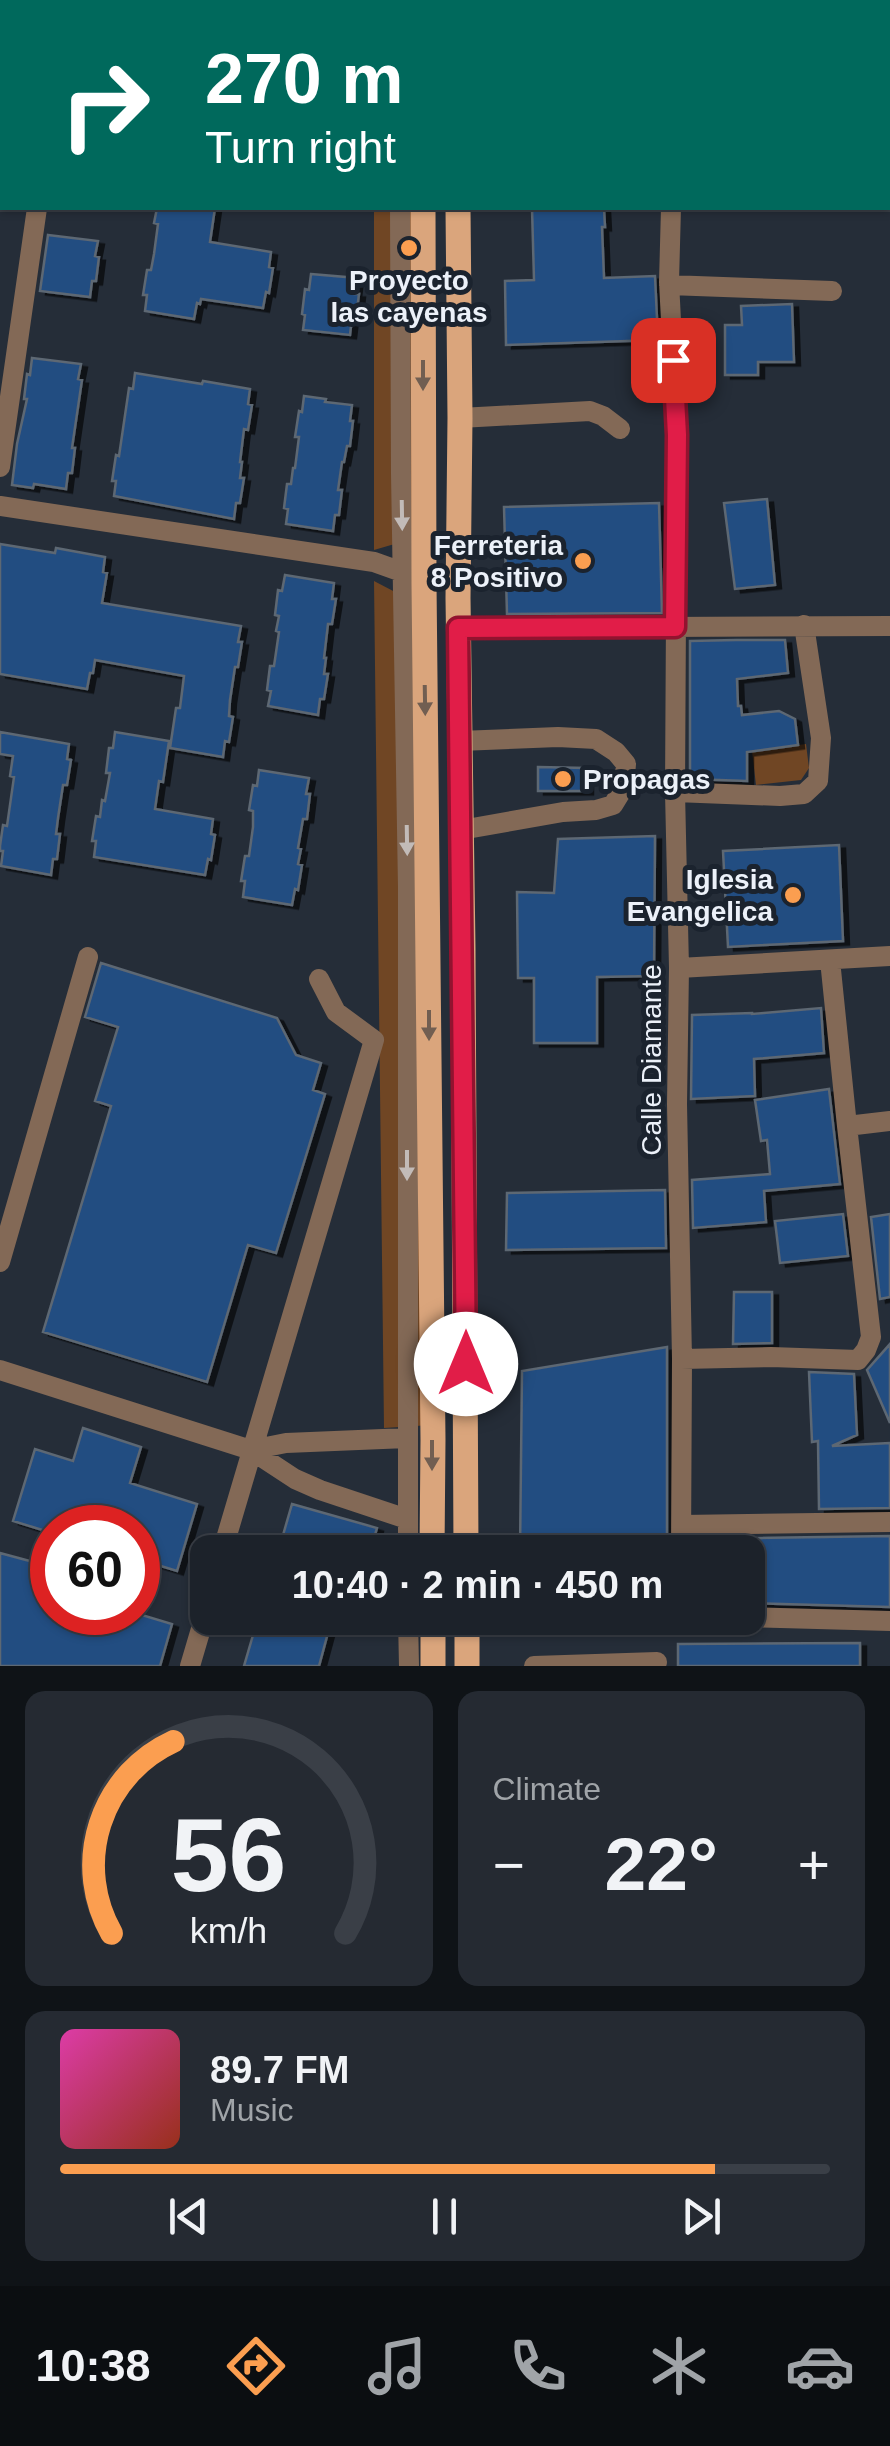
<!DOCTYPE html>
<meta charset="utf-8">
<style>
body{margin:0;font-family:Helvetica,sans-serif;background:#252a32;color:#f1f3f6;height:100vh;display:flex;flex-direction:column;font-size:38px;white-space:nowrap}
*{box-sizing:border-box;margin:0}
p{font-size:32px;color:#a0a4a8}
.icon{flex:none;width:55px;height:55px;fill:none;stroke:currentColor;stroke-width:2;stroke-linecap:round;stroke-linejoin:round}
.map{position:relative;height:1666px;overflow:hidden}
.sheet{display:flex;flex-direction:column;gap:25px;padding:25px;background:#0f1317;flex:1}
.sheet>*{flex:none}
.hud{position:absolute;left:0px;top:0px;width:890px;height:210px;box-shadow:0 2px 8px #0004,0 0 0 2px #3a3f47;background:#00695c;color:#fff;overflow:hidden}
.speed{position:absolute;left:30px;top:1505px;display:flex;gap:20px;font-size:50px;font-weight:700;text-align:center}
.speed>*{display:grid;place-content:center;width:130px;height:130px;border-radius:50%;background:#1c222a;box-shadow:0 2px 8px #0004,0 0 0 2px #3a3f47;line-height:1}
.speed .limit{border:15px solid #d22;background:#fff;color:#111}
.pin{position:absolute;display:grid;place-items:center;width:85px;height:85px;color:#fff;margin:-42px;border-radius:20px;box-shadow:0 5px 15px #0006}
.me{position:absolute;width:110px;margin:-55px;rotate:0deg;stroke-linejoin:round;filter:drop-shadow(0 0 8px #0008)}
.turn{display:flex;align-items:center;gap:35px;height:210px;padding:0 40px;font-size:45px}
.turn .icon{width:130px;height:130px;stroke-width:2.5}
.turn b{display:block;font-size:70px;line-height:85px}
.big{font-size:75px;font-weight:600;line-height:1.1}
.sheet .widget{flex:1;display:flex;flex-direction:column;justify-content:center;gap:15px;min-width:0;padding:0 35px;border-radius:20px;background:#252a32}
.sheet .dial{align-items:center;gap:0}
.dial svg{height:260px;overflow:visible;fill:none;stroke:#3a3f47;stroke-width:7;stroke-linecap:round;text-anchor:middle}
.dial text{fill:#f1f3f6;stroke:none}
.song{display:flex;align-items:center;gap:30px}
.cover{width:120px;height:120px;border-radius:15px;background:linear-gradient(135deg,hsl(320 70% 55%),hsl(10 70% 35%))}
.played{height:10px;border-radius:5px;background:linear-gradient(90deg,#fb9e50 85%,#3a3f47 85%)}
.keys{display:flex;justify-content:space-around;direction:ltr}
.heat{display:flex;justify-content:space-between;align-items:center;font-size:55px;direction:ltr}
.sheet .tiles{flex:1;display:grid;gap:25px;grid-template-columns:1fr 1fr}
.widget:last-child{grid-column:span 2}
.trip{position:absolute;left:190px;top:1535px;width:575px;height:100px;border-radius:20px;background:#1c222a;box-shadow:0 2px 8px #0004,0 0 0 2px #3a3f47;font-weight:600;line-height:100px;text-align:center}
.menu{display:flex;height:160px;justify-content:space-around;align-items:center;background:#0b0e11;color:#a0a4a8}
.menu .icon{width:70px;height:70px}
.menu .on{color:#fb9e50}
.menu b{font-size:45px;color:#f1f3f6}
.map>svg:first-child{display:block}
.green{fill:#704624}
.building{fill:#244d81;stroke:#5d6773;stroke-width:2.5;filter:url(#shadow)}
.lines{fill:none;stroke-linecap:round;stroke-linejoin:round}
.minor{stroke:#836956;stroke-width:20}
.major{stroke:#daa57c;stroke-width:25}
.oneway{fill:#715e51}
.oneway2{fill:#c2bbb8}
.route-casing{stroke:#92132f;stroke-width:25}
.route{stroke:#e11d48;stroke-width:18}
.poi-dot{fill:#fb9e50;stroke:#1b232e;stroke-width:4}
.labels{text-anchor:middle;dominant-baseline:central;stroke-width:10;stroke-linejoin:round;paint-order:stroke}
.poi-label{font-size:28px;font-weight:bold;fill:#ecf1f9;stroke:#1b232e;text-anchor:end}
.street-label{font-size:28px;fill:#ecf1f9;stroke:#1b232e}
</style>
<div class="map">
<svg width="890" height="1666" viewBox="0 0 890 1666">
<defs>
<filter id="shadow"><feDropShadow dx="6" dy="3.5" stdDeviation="0" flood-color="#0009"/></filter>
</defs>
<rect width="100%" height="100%" fill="#252d38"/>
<path class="green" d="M 374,208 L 423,208 L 422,536 L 374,550 Z
M 374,581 L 397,593 L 431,1425 L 384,1428 Z
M 806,744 L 809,768 L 801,780 L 756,785 L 752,751 Z"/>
<path class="building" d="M 157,208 L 215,208 L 210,242 L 271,252 L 269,267 L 273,268 L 269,293 L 266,292 L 263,308 L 201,299 L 200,304 L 197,303 L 194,319 L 145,311 L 147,295 L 143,295 L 147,270 L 151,270 L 154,254 L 158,224 L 154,223 Z
M 532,208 L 604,208 L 605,227 L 602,227 L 604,278 L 655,276 L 658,340 L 506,345 L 505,281 L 534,280 Z
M 48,235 L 98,241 L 95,256 L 99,257 L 96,281 L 92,281 L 90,297 L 40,291 Z
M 311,274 L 357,278 L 355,294 L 359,294 L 356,319 L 352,318 L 350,335 L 303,330 L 305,315 L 302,314 L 305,289 L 309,290 Z
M 792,304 L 794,362 L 758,362 L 758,375 L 725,375 L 725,325 L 742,325 L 741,306 Z
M 32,358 L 81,364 L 78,379 L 82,380 L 72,448 L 75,448 L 72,473 L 68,473 L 66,489 L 34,484 L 33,488 L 12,485 L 17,444 L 27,399 L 24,399 L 27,374 L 30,375 Z
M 135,373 L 202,384 L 203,381 L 250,389 L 248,404 L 252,405 L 248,430 L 244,429 L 240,462 L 242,462 L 240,478 L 244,478 L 240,503 L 236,503 L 234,519 L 114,496 L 116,481 L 112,481 L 116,455 L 119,456 L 129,388 L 133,389 Z
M 304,396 L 326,399 L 325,402 L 352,405 L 350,421 L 353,421 L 350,446 L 347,446 L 344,462 L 342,462 L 338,490 L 342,490 L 339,515 L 335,515 L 333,531 L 286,524 L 288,509 L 284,508 L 287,484 L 291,484 L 293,468 L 295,468 L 299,437 L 295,437 L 299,411 L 302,412 Z
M 767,499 L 775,585 L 735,589 L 724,503 Z
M 659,503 L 662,613 L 507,614 L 504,507 Z
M 0,544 L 55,553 L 56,548 L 105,557 L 103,572 L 107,573 L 102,603 L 241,626 L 238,642 L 242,642 L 238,667 L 235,667 L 230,700 L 229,716 L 233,717 L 229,742 L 225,741 L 223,757 L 170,748 L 176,708 L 180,708 L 184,676 L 95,660 L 93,673 L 90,673 L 87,689 L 0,674 Z
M 285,575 L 334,583 L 332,599 L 336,599 L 332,624 L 328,624 L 324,658 L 326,658 L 324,674 L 328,674 L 324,699 L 320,699 L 318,715 L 268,706 L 271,691 L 267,690 L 270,666 L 274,666 L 279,632 L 276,631 L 279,616 L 275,615 L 278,590 L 282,591 Z
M 736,640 L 785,640 L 788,673 L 737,679 L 738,706 L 741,706 L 742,715 L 779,711 L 795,719 L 798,745 L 747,752 L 747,781 L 690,779 L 690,641 Z
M 0,732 L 69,744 L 67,759 L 71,760 L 67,785 L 63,785 L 58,818 L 56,834 L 60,834 L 57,859 L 53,859 L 51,875 L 1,866 L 3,851 L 0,851 L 0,846 L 3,825 L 7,826 L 14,777 L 10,776 L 13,756 L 0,754 Z
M 115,732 L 169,741 L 163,782 L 159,781 L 155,809 L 213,819 L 211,834 L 215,835 L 211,860 L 208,859 L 205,875 L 94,857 L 96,841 L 92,841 L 96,816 L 100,817 L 102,800 L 105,801 L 110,773 L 106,773 L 109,748 L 113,748 Z
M 538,767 L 587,768 L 587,791 L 538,791 Z
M 259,770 L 309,778 L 306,794 L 310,794 L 307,819 L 303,819 L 298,848 L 301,849 L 298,864 L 302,865 L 298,890 L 295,889 L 292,905 L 243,897 L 245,881 L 241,881 L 245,856 L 249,856 L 253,827 L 253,811 L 249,810 L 253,785 L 257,786 Z
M 655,836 L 654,976 L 597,977 L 597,1043 L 534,1043 L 534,978 L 518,978 L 517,892 L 554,893 L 558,839 Z
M 839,845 L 843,941 L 728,947 L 723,851 Z
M 101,963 L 277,1018 L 296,1055 L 321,1063 L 313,1090 L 325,1094 L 276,1253 L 248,1245 L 207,1382 L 43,1332 L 111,1106 L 95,1101 L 118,1027 L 85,1017 Z
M 821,1008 L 824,1053 L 754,1059 L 755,1096 L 691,1099 L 692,1015 L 752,1013 L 752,1014 Z
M 829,1089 L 840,1184 L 764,1191 L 766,1222 L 693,1228 L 692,1180 L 770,1174 L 767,1140 L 761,1141 L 755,1100 Z
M 665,1190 L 666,1248 L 506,1250 L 507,1193 Z
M 843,1214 L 848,1256 L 780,1263 L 775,1221 Z
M 890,1214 L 890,1297 L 880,1299 L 871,1217 Z
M 734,1292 L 772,1292 L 772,1343 L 733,1344 Z
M 890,1344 L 890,1423 L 867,1370 Z
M 667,1347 L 667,1552 L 520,1552 L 522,1371 Z
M 809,1372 L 854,1374 L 857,1435 L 832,1446 L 890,1443 L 890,1508 L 819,1509 L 818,1441 L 812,1442 Z
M 83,1428 L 141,1447 L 130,1483 L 197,1504 L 177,1571 L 138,1559 L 138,1528 L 52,1528 L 52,1533 L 13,1521 L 35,1449 L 73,1461 Z
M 292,1504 L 377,1528 L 370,1552 L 306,1552 L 307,1549 L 281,1542 Z
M 890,1536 L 890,1607 L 748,1603 L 748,1552 L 695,1552 L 695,1539 Z
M 0,1553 L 52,1567 L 52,1612 L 132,1612 L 172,1624 L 160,1666 L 0,1666 Z
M 258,1618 L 332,1618 L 319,1666 L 244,1666 Z
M 860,1643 L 860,1666 L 678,1666 L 678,1644 Z"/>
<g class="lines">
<path class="minor" d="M 728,0 L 736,2
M 67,2 L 68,0
M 401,2 L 401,0
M 678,2 L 678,0
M 888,33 L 890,33
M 0,116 L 2,116
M 0,131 L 2,131
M 400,208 L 401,474 L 408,887 L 408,1552
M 671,208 L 669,282 L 677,435 L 675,792 L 679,968 L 677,1104 L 682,1359 L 681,1552
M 669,285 L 832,291
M 460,418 L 590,411 L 603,416 L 620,429
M 0,467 L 37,208
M 0,506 L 374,562 L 402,572
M 458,628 L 890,626
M 460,741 L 558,737 L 596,739 L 616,752 L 626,764 L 624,787 L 613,805 L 596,810 L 563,812 L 461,830
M 675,792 L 780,796 L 804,794 L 818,781 L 821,738 L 804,625
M 830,960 L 847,1126 L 890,1121
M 679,968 L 890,956
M 0,1262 L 88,957
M 682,1359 L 771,1357 L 858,1360 L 866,1350 L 871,1337 L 847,1126
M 0,1370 L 251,1450 L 295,1479 L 320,1490 L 407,1519
M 251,1450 L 286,1443 L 407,1438
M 682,1525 L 890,1522
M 222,1552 L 374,1040 L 336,1012 L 319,979
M 748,1617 L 890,1621
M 408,1618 L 409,1666
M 467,1625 L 641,1618
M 190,1666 L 208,1605
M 534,1666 L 657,1662"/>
<path class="major" d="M 426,2 L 426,0
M 460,2 L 460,0
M 423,208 L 424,583 L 433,1440 L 432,1552
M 458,208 L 460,418 L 458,598 L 463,947 L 466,1552
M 433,1618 L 433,1666
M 467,1618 L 467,1666"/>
</g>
<defs><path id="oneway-solid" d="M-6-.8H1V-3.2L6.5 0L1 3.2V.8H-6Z" transform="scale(2.5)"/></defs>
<g class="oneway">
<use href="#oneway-solid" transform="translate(423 375) rotate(90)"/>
<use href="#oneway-solid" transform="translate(425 700) rotate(89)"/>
<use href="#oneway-solid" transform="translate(429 1025) rotate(90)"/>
<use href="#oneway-solid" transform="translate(432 1455) rotate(90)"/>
</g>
<g class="oneway2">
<use href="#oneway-solid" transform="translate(402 515) rotate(89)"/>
<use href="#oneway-solid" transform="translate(407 840) rotate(89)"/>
<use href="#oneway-solid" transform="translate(407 1165) rotate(90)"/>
</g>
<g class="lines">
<defs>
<path id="route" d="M 466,1364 L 458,628 L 675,627 L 677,435 L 673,360"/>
</defs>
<use href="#route" class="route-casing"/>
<use href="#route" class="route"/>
</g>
<g class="poi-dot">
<circle cx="409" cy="248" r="10"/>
<circle cx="583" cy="561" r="10"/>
<circle cx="563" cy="779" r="10"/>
<circle cx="793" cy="895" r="10"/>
</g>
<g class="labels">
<g class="poi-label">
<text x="409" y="280" text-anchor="middle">Proyecto<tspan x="409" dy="32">las cayenas</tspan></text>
<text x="563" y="545">Ferreteria<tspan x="563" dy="32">8 Positivo</tspan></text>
<text x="583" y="779" text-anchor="start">Propagas</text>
<text x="773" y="879">Iglesia<tspan x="773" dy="32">Evangelica</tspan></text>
</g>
<g class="street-label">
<text transform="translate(651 1060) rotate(-90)">Calle Diamante</text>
</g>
</g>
</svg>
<div class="speed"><div class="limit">60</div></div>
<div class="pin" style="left:673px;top:360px;background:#d93025"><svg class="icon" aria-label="arrive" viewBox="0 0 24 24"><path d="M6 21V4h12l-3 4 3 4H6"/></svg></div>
<svg class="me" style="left:466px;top:1364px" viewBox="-20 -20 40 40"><circle r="19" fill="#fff"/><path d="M0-13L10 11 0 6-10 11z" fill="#e11d48"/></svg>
<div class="trip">10:40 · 2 min · 450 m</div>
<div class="hud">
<div class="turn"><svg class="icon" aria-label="right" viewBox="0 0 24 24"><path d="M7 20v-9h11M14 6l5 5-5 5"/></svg><div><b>270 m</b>Turn right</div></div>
</div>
</div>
<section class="sheet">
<div class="tiles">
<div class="widget dial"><svg viewBox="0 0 100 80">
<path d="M14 69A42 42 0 1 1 86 69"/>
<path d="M14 69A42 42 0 0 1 33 10" stroke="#fb9e50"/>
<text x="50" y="56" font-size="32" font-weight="700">56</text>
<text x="50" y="72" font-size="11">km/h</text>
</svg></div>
<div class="widget"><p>Climate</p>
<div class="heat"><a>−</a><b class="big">22°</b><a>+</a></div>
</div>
<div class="widget">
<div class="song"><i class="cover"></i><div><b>89.7 FM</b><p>Music</p></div></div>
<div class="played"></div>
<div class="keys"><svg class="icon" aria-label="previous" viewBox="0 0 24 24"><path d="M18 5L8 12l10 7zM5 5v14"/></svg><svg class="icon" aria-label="pause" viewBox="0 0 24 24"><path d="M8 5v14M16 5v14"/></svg><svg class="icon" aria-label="next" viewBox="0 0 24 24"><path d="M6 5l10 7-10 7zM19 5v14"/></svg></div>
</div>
</div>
</section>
<nav class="menu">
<b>10:38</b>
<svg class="icon on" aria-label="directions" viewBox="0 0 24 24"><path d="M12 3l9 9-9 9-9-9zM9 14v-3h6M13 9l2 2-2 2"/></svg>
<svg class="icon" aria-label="music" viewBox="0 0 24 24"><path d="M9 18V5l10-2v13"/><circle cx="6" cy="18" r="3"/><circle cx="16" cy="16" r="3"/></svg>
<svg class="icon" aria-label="phone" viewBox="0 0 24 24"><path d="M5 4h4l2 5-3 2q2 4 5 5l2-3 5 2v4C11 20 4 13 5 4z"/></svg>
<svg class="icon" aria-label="climate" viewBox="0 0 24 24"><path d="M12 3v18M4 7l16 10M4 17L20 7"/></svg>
<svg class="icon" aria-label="car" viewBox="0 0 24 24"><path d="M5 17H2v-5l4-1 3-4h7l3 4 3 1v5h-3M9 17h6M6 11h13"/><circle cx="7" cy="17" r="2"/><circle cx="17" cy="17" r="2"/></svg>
</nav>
